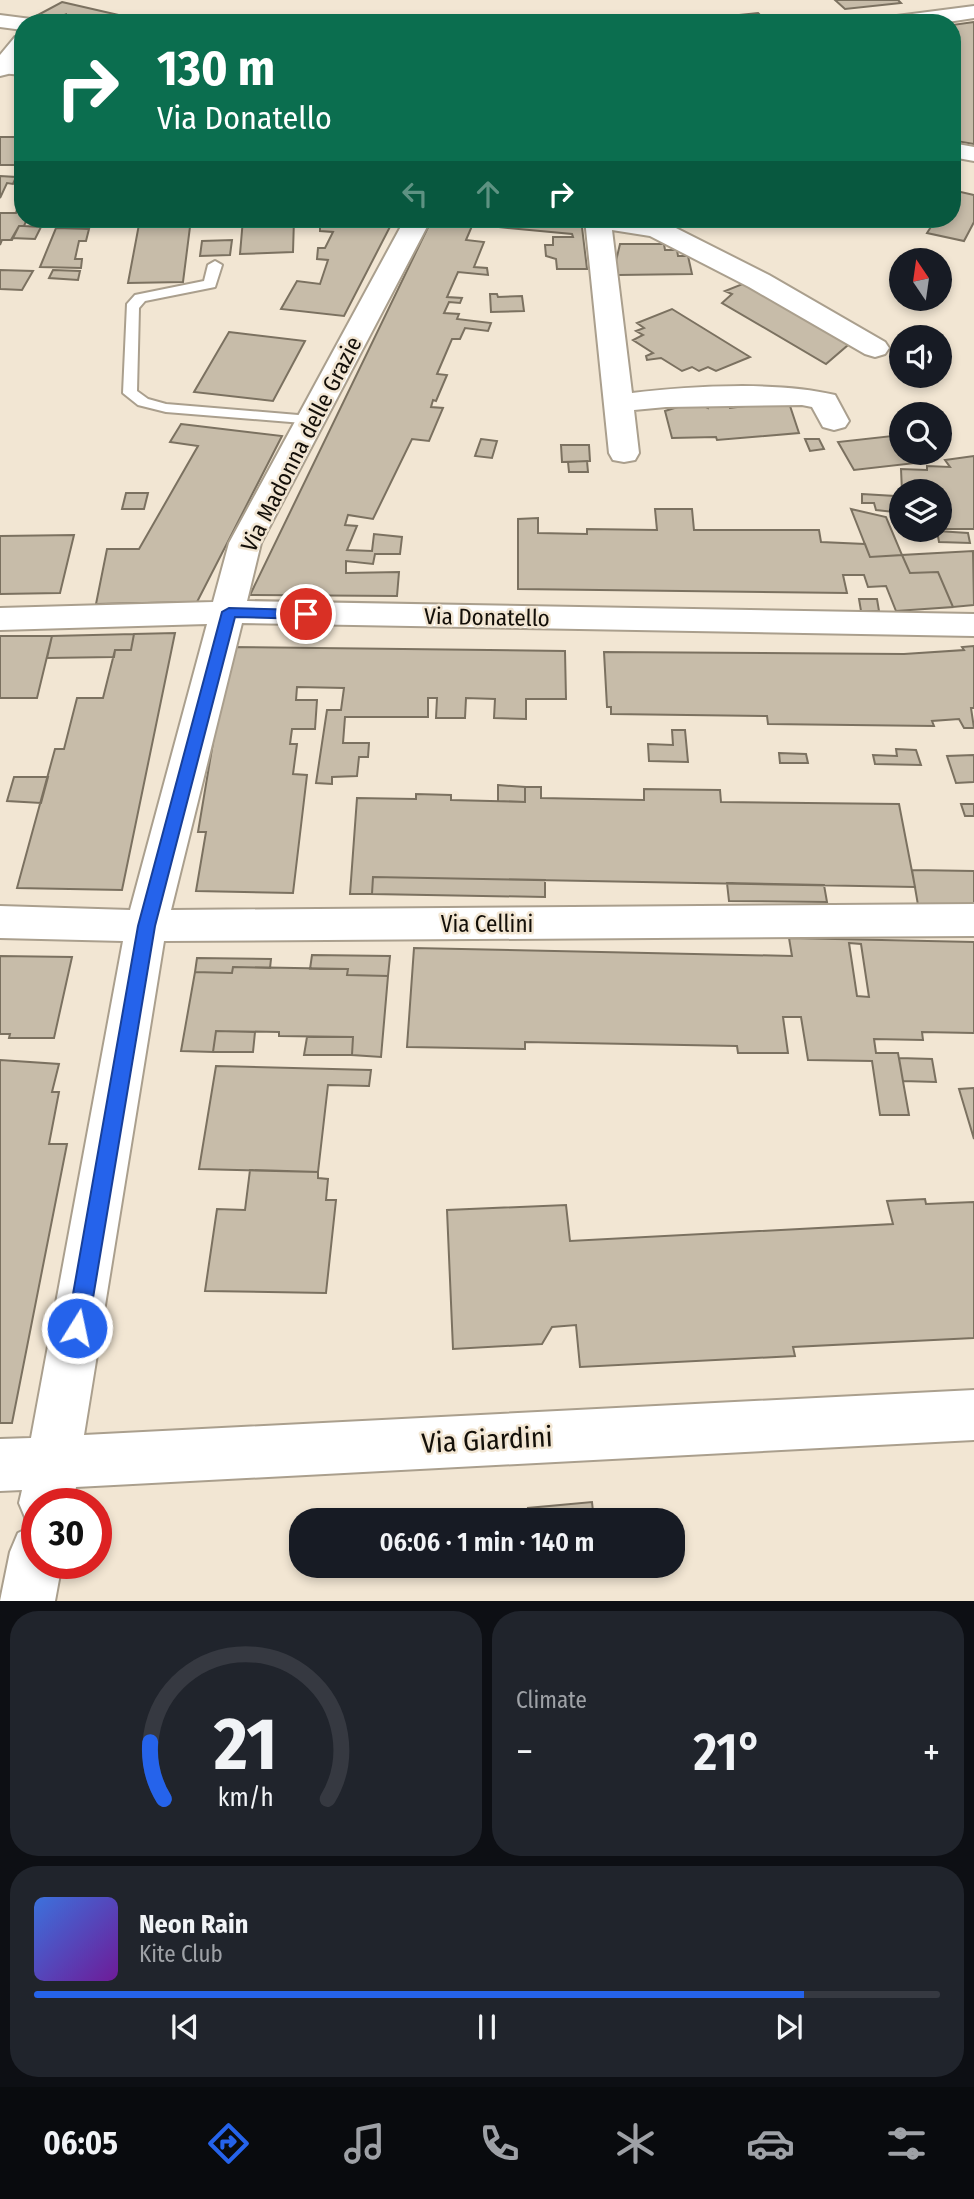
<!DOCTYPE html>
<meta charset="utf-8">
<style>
body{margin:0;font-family:"Fira Sans Condensed",sans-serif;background:#20242c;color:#f1f3f6;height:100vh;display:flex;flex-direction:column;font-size:26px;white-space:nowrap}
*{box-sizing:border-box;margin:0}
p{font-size:23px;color:#9ea1a6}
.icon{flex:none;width:38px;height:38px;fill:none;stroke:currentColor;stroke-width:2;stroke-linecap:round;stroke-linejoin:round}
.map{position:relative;height:1601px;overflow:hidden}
.panel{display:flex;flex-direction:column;gap:10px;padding:10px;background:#0d0f14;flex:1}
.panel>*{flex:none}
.top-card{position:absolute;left:14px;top:14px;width:947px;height:214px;border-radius:28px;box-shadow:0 4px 10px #0003;background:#0b6e4f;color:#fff;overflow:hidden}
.needle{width:46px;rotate:347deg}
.fabs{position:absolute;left:889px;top:248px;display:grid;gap:14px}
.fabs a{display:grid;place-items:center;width:63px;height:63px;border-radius:50%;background:#171b24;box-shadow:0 4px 10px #0003;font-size:35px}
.speed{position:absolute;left:21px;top:1488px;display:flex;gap:14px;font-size:35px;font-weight:700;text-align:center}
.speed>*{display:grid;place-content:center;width:91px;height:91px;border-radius:50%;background:#171b24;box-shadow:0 4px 10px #0003;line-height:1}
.speed .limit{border:10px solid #d22;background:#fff;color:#111}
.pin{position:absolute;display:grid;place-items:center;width:60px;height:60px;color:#fff;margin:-30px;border:4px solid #fff;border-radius:50%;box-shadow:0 2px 7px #0007}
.me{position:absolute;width:77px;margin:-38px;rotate:10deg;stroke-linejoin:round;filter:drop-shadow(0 0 5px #0008)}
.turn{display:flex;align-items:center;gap:24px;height:147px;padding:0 28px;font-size:32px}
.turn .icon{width:91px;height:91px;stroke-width:2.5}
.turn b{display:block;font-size:49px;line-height:60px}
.lanes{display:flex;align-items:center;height:66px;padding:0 28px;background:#0003;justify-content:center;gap:35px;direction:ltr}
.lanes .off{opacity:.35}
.big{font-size:52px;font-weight:600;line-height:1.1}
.panel .tile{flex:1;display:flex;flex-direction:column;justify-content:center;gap:10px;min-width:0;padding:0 24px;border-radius:28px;background:#20242c}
.panel .dial{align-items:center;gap:0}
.dial svg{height:182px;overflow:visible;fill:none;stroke:#363941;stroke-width:7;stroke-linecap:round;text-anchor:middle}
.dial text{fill:#f1f3f6;stroke:none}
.song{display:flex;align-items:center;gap:21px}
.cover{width:84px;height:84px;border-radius:10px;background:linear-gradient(135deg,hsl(220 70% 55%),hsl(280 70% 35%))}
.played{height:7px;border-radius:4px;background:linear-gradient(90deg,#2563eb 85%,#363941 85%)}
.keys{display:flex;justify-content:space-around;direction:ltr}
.heat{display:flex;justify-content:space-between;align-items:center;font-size:38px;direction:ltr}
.panel .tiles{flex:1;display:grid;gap:10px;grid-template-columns:1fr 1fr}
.tile:last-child{grid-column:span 2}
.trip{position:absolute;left:289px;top:1508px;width:396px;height:70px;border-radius:28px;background:#171b24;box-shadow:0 4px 10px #0003;font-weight:600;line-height:70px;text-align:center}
.tab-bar{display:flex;height:112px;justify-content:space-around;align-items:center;background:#090b0e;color:#9ea1a6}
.tab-bar .icon{width:49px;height:49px}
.tab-bar .active{color:#2563eb}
.tab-bar b{font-size:32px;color:#f1f3f6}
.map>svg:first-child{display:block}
.building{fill:#c7bca9;stroke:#7b7160;stroke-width:2;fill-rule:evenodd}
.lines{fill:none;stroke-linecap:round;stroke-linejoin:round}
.service-casing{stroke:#aa9f8d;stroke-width:4}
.minor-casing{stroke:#aa9f8d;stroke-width:4}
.tertiary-casing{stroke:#aa9f8d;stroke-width:4}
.service{fill:#fff;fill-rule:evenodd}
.minor{fill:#fff;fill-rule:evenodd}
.tertiary{fill:#fff;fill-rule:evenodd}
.route{fill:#2563eb;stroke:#184099;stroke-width:2}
.labels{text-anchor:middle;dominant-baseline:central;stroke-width:5;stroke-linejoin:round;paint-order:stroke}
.street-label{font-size:23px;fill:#130f09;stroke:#f2e6d3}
.near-street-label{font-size:28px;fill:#130f09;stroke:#f2e6d3}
</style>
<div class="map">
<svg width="974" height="1601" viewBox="0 0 974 1601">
<rect width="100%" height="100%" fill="#f2e6d3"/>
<path class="building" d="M 835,0 L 898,0 L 901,3 L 845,9 Z
M 62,2 L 149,22 L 156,23 L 56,23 L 67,14 L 52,20 L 36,16 Z
M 758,13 L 768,23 L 706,23 L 714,22 L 710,18 Z
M 974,22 L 974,144 L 956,141 L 952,93 L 952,25 Z
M 0,137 L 23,137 L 23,165 L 0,165 Z
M 0,176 L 16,177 L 13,184 L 7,183 L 0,198 Z
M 952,190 L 974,195 L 974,222 L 964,241 L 927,233 L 936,219 L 952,219 Z
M 18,206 L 23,207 L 23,219 L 27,219 L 24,226 L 19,226 L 12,240 L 2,240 L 0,245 L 0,213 L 16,213 Z
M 69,219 L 91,219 L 90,225 L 67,225 Z
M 140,219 L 191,219 L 183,282 L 128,283 Z
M 243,219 L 294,219 L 293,252 L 240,254 Z
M 338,219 L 394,219 L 344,316 L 281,309 L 297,281 L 320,284 L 328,260 L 317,259 L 318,248 L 325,248 L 333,232 L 320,231 L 320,226 L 333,227 Z
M 432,219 L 475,219 L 466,240 L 484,242 L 474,267 L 487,268 L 488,275 L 458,272 L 447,297 L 462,298 L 460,303 L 449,302 L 444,313 L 459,314 L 457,319 L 491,323 L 488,331 L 465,328 L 460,339 L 452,339 L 437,374 L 447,375 L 436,401 L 433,400 L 431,407 L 443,408 L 429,441 L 412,439 L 373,519 L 348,515 L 345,525 L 357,526 L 347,550 L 372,551 L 374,534 L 402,537 L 400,554 L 375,554 L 373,564 L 346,561 L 346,573 L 399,572 L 397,596 L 250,595 Z
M 498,219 L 581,219 L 587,269 L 557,269 L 556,259 L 546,256 L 545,245 L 553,245 L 553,237 L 573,237 L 572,234 L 498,227 L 500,224 L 496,223 Z
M 19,226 L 24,226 L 41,227 L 35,239 L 12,238 Z
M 56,228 L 89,229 L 86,241 L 79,241 L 75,259 L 82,259 L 81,268 L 40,267 Z
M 232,240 L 230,255 L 200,256 L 202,241 Z
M 620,244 L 664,244 L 665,250 L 677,250 L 678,256 L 688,256 L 692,274 L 618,275 L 616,261 Z
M 0,270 L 33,271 L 22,290 L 0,289 Z
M 53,270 L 80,271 L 78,280 L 49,278 Z
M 745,283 L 801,313 L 848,345 L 826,364 L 722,303 L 732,294 L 725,291 Z
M 490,294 L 497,294 L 498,297 L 522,296 L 524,311 L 491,312 Z
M 672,309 L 750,357 L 716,371 L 708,367 L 699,371 L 692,367 L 682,371 L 661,358 L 647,360 L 646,356 L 653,353 L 633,340 L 643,335 L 636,331 L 644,328 L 637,323 Z
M 229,332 L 305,341 L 273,401 L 194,392 Z
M 769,403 L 790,406 L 799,433 L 717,440 L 716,437 L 672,438 L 665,411 L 681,406 L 704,406 L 708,408 L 709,405 L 729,404 L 730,408 Z
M 181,424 L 282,436 L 197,602 L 96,604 L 107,549 L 139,549 L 198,446 L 170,442 Z
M 901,435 L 901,453 L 928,453 L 933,461 L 854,470 L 838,442 Z
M 481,439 L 497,441 L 492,458 L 475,456 Z
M 805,439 L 819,439 L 824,449 L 810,451 Z
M 561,445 L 589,445 L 590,461 L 562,462 Z
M 974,456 L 974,529 L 940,529 L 940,492 L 902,492 L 901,469 L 927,470 L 927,466 L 950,467 L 945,460 Z
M 587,461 L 588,472 L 569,472 L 568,462 Z
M 126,493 L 148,493 L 144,509 L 122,509 Z
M 862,494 L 895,496 L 897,510 L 901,511 L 901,521 L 893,520 L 895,512 L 876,510 L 874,503 L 862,503 Z
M 655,509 L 692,509 L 694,530 L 819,530 L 821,542 L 865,544 L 870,557 L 902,555 L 910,573 L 938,572 L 953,607 L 896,611 L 886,586 L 868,587 L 864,575 L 843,575 L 847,593 L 518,589 L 518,519 L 538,518 L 538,533 L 587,534 L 587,529 L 657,530 Z
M 851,509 L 886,517 L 902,555 L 870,557 Z
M 937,531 L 968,533 L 970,543 L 939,542 Z
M 74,535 L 60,593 L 0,594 L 0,536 Z
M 973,551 L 974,605 L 953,607 L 938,572 L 910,573 L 902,555 Z
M 859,599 L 877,599 L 879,611 L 861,611 Z
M 175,633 L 122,890 L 17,888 L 55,749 L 64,749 L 77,698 L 103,698 L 115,650 L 131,650 L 134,634 Z
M 134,634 L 131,650 L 115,650 L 114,657 L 47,658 L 52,636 Z
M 0,636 L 52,636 L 37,698 L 0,698 Z
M 974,646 L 974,708 L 971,708 L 974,728 L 964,728 L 959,719 L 932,721 L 934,726 L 768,724 L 767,716 L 611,714 L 611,707 L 607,707 L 604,652 L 904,654 L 964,650 L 962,647 Z
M 229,647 L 565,651 L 566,699 L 526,699 L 526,719 L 494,718 L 495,699 L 466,698 L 465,718 L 436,718 L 437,698 L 428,698 L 428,717 L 345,717 L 343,743 L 369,743 L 368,757 L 359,757 L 357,776 L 332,777 L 332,784 L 316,783 L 327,710 L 341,710 L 344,688 L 297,687 L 296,700 L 317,700 L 315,729 L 292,729 L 290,744 L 297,744 L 293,774 L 307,775 L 293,893 L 196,891 L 206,832 L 198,832 Z
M 672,730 L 685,730 L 688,762 L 649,761 L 648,744 L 673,745 Z
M 896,749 L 916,750 L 921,765 L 875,764 L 873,755 L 897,756 Z
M 779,753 L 806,754 L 808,763 L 780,763 Z
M 974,755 L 974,782 L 956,783 L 947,756 Z
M 14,777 L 48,777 L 41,803 L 7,801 Z
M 498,785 L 525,787 L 525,802 L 498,801 Z
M 525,787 L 541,787 L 541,798 L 644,800 L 644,789 L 720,790 L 721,802 L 899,804 L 915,887 L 373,877 L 372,894 L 350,894 L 357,798 L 416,799 L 416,794 L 451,795 L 451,800 L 525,802 Z
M 961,804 L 974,804 L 974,816 L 965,816 Z
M 912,870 L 974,871 L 974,905 L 918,905 Z
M 373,877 L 545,880 L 545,897 L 372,894 Z
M 727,883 L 824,885 L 827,902 L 729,901 Z
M 789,938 L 974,942 L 974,1033 L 922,1032 L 923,1040 L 874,1039 L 876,1053 L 898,1053 L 909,1115 L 880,1115 L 872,1061 L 808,1060 L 801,1017 L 783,1017 L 788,1053 L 738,1053 L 737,1046 L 525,1042 L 525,1049 L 407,1047 L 414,948 L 792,956 ZM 849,943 L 861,944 L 869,997 L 857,996 Z
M 312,955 L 390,956 L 388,976 L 347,975 L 348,969 L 310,969 Z
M 0,956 L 72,957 L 54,1038 L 9,1038 L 10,1034 L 0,1034 Z
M 197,958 L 271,959 L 270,968 L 233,967 L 232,973 L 195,972 Z
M 233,967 L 348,969 L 347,975 L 388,976 L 381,1057 L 352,1055 L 353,1037 L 279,1036 L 279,1032 L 216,1031 L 213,1052 L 181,1051 L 195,972 L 232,973 Z
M 216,1031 L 255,1032 L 253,1052 L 213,1052 Z
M 307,1037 L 353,1037 L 352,1055 L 304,1055 Z
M 899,1058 L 932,1059 L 936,1082 L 903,1081 Z
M 0,1060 L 59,1064 L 52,1092 L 59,1092 L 49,1144 L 67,1144 L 12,1423 L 0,1423 Z
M 216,1066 L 371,1070 L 369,1086 L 328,1085 L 318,1172 L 199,1169 Z
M 974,1088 L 974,1139 L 959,1089 Z
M 250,1170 L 318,1172 L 318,1178 L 328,1179 L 326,1200 L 336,1200 L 326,1293 L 205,1291 L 217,1209 L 245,1210 Z
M 925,1199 L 926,1204 L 974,1202 L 974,1338 L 793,1347 L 795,1356 L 580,1367 L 576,1325 L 552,1327 L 542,1344 L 453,1349 L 447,1210 L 566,1205 L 570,1241 L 893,1224 L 887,1201 Z
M 592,1502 L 594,1521 L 530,1521 L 528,1508 Z"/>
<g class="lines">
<defs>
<path id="service" d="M 215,261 L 222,265 L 215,287 L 145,301 L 139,308 L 137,391 L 148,399 L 166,404 L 310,416 L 315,418 L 318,421 L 315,424 L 166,412 L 138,405 L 123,393 L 127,304 L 135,295 L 204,281 L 208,265 Z"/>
<path id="minor" d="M 0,15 L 31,19 L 33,23 L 23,23 L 23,30 L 0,27 Z
M 23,35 L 23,56 L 8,74 L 0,76 L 0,55 L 15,37 Z
M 405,219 L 431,219 L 261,543 L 247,601 L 974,614 L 974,636 L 242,623 L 171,910 L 974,904 L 974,936 L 164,941 L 84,1435 L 974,1390 L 974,1440 L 76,1487 L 73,1503 L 37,1503 L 37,1563 L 62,1563 L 55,1601 L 0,1601 L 10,1552 L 18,1533 L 35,1525 L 27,1522 L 19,1503 L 22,1490 L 0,1491 L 0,1439 L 31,1438 L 123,941 L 0,938 L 0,906 L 130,910 L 207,624 L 0,630 L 0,608 L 213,602 L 229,543 Z
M 585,219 L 644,219 L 668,224 L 769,275 L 885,342 L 889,348 L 885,354 L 875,357 L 865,354 L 749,287 L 650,236 L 612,230 L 632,393 C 691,386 778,381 835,395 L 849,421 L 845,427 L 834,430 L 823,427 L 812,407 L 802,405 L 666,407 L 634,410 L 639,453 L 635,460 L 624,462 L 613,460 L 609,453 Z"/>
<path id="tertiary" d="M 974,6 L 974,18 L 941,23 L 878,23 L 881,18 L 889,17 Z
M 0,59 L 23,61 L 23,75 L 0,73 Z
M 952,143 L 974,147 L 974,161 L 952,157 Z"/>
</defs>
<use href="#service" class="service-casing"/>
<use href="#minor" class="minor-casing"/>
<use href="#tertiary" class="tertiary-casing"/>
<use href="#service" class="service"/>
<use href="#minor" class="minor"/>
<use href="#tertiary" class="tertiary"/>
</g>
<path class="route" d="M 229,608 L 306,610 L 313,614 L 306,619 L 235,617 L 155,926 L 88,1328 L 85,1335 L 77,1338 L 70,1335 L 67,1328 L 138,926 L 222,612 Z"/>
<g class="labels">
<g class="street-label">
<text transform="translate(301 444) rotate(-63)">Via Madonna delle Grazie</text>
<text transform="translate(487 617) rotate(1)">Via Donatello</text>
<text x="487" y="924">Via Cellini</text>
</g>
<g class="near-street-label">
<text transform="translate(487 1440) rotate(-3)">Via Giardini</text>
</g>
</g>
</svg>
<div class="fabs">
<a><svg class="needle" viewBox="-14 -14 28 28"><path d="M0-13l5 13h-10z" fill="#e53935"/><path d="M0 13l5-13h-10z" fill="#9ea1a6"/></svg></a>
<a><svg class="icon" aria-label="sound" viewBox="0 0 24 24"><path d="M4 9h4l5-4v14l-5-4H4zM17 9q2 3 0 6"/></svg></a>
<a><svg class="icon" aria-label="search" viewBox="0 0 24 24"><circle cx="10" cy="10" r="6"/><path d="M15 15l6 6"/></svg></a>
<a><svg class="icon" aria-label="layers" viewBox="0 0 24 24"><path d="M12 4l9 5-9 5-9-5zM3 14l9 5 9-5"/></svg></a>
</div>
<div class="speed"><div class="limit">30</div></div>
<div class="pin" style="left:306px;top:614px;background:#d93025"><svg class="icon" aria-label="arrive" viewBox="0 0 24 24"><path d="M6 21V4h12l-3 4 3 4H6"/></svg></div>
<svg class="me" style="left:77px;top:1328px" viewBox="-20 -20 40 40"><circle r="17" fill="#2563eb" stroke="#fff" stroke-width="3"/><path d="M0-11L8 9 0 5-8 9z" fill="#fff"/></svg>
<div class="trip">06:06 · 1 min · 140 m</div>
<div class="top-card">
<div class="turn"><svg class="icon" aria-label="right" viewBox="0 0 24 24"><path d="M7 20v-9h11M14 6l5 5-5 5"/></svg><div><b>130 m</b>Via Donatello</div></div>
<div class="lanes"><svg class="icon off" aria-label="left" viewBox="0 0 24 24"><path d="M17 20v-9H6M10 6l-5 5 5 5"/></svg><svg class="icon off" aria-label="ahead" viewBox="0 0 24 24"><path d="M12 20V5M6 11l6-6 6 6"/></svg><svg class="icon" aria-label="right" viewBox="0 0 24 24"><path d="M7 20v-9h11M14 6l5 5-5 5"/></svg></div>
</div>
</div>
<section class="panel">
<div class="tiles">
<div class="tile dial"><svg viewBox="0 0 100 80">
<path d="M14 69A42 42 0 1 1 86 69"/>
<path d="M14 69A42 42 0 0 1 8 44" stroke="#2563eb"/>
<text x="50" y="56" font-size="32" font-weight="700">21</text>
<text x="50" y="72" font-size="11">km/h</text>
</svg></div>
<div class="tile"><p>Climate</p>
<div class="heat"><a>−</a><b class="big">21°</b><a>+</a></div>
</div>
<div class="tile">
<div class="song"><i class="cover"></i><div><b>Neon Rain</b><p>Kite Club</p></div></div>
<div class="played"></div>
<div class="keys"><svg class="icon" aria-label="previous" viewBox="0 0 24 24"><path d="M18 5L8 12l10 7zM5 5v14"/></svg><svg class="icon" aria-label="pause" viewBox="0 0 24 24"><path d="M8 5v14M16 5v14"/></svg><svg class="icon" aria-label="next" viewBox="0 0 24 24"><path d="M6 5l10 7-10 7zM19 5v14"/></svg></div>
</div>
</div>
</section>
<nav class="tab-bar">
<b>06:05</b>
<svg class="icon active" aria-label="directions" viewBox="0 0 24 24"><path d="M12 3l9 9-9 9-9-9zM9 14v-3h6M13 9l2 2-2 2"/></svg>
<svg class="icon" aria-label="music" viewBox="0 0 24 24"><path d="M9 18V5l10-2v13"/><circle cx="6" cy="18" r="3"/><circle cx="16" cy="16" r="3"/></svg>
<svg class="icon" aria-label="phone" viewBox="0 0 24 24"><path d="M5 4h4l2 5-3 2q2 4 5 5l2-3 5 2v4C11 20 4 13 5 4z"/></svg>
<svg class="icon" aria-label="climate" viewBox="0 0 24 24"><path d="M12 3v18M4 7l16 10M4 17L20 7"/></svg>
<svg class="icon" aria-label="car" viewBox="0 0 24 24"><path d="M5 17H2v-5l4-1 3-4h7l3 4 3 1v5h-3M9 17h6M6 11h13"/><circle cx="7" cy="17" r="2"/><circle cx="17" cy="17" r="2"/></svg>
<svg class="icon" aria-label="filters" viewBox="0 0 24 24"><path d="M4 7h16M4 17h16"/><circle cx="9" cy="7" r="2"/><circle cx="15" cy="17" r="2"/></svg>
</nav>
